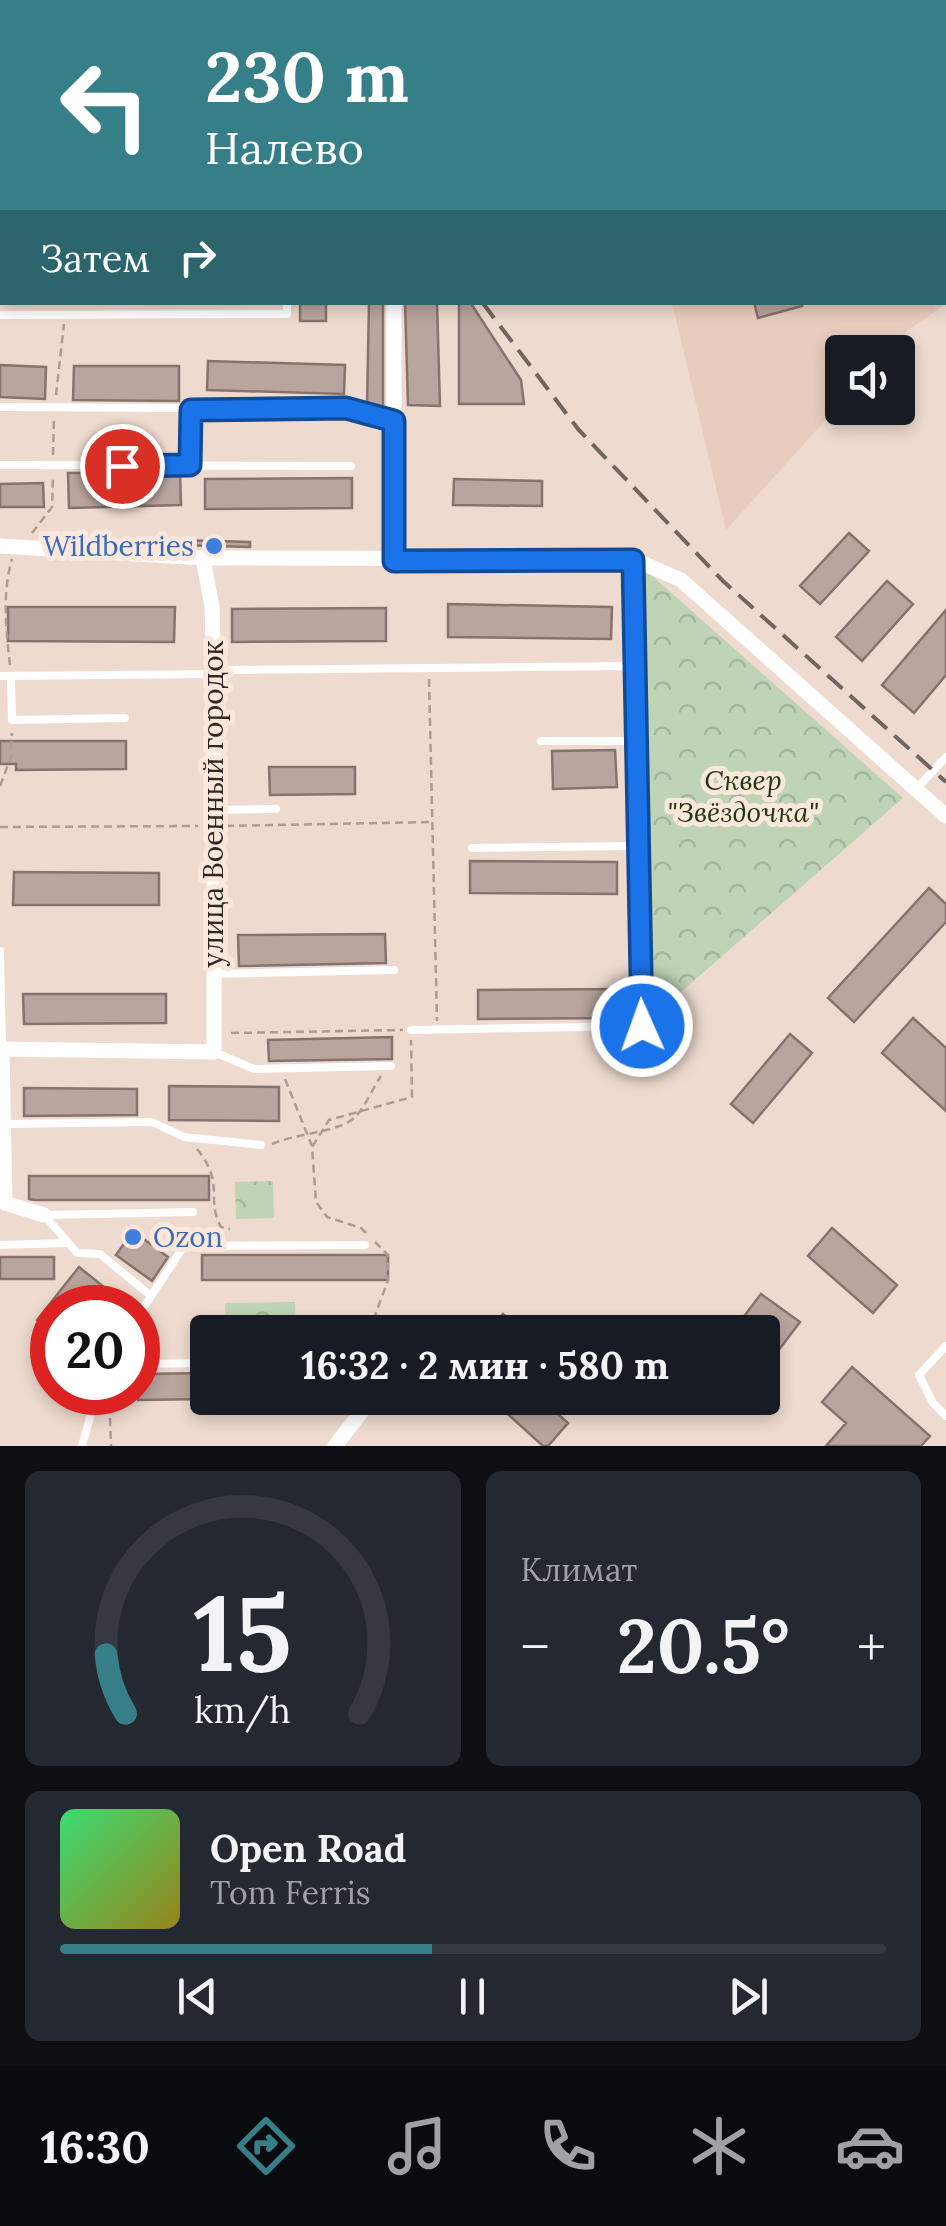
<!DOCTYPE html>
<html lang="ru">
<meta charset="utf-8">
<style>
body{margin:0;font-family:Lora,serif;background:#242831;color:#f1f3f6;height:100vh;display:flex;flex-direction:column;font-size:38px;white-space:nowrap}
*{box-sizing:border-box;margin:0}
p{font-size:32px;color:#9ea1a6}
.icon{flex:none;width:55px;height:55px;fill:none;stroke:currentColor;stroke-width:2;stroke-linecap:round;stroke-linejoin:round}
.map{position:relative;height:1446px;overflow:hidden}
.sheet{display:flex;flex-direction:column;gap:25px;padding:25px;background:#0d0f14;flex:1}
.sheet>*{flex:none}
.banner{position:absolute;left:0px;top:0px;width:948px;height:305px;box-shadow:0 5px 15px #0003;background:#377f88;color:#fff;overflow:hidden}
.tools{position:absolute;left:825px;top:335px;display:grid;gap:20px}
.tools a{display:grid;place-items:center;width:90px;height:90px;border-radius:10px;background:#171b24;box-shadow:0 5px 15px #0003;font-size:50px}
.speed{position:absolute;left:30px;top:1285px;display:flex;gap:20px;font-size:50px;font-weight:700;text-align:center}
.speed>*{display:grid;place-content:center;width:130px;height:130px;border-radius:50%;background:#171b24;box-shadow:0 5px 15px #0003;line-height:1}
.speed .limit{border:15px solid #d22;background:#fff;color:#111}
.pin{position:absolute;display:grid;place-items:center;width:85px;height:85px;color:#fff;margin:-42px;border:5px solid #fff;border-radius:50%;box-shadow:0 2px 10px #0007}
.me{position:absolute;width:110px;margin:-55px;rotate:358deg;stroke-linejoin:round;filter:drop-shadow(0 0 8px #0008)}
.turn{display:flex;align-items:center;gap:35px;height:210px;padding:0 40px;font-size:45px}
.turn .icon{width:130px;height:130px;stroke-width:2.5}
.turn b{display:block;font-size:70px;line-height:85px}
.then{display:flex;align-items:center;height:95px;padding:0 40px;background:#0003;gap:20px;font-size:38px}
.big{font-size:75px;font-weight:700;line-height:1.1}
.sheet .tile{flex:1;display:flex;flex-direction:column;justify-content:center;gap:15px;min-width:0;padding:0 35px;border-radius:15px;background:#242831}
.sheet .dial{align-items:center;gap:0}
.dial svg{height:260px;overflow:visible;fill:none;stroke:#363941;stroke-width:7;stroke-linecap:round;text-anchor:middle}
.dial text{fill:#f1f3f6;stroke:none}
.song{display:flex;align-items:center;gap:30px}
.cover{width:120px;height:120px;border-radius:15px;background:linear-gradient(135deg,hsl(140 70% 55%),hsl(50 70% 35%))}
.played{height:10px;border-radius:5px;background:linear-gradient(90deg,#377f88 45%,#363941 45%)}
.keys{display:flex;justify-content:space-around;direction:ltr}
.heat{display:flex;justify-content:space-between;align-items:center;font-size:55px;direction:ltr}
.sheet .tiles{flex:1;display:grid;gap:25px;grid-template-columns:1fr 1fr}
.tile:last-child{grid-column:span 2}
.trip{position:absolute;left:190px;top:1315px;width:590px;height:100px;border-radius:10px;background:#171b24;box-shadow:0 5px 15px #0003;font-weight:700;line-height:100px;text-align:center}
.menu{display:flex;height:160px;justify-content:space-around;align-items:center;background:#090b0e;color:#9ea1a6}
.menu .icon{width:70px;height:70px}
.menu .on{color:#377f88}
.menu b{font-size:45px;color:#f1f3f6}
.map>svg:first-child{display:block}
.built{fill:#e8cdbe}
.park{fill:url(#park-crowns)}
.building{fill:#baa59e;stroke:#87736d;stroke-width:2.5}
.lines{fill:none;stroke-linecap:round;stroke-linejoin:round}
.path{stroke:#ac9c94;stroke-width:2.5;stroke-dasharray:8 5;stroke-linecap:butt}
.service{stroke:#fff;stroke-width:8}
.minor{stroke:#fff;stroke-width:15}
.rail{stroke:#71655f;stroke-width:4;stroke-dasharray:20 10;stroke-linecap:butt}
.route-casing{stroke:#114b97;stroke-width:25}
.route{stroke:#1a73e8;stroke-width:18}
.shop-dot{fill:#3f7fe0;stroke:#fbe7dc;stroke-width:4}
.labels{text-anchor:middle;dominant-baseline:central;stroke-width:10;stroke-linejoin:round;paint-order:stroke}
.shop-label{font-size:28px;fill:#366cbe;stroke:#fbe7dc;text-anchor:end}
.park-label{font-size:28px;font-style:italic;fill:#1e380b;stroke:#fbe7dc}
.street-label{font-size:28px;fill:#302824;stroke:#fbe7dc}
</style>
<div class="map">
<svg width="946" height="1446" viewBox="0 0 946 1446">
<defs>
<pattern id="park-crowns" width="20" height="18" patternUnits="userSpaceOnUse" patternTransform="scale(2.5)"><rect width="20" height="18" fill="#bfd4b4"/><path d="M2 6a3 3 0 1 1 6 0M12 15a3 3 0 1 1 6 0" fill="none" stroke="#a4b69b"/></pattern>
</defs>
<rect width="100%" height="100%" fill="#eedacf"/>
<path class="built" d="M 946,70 L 946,304 L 908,330 L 887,352 L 842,352 L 842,402 L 726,530 L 672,303 L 945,302 Z"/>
<path class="park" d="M 633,559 L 903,798 L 642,1026 Z
M 273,1181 L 274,1218 L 236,1219 L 235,1182 Z
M 295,1302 L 296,1330 L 226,1331 L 225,1303 Z"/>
<path class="building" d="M 369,302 L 383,302 L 383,410 L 367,406 Z
M 405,302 L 437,302 L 440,406 L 408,405 Z
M 459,302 L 470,302 L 521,380 L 524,404 L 459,404 Z
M 754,302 L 802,302 L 802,306 L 758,318 Z
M 300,304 L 326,304 L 326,321 L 300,321 Z
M 208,361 L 345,365 L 344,394 L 207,390 Z
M 0,365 L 46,367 L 45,399 L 0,397 Z
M 74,366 L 179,366 L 179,401 L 73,400 Z
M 68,473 L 95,473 L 95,481 L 153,480 L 153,473 L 180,473 L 181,505 L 69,508 Z
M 352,478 L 352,508 L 205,509 L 205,479 Z
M 454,479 L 542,481 L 542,506 L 453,505 Z
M 43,483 L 44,507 L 0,507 L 0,484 Z
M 849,533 L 869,551 L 820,604 L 800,586 Z
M 178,540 L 250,542 L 250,547 L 178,545 Z
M 887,581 L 913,604 L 862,661 L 836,637 Z
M 448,604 L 612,607 L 611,639 L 448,637 Z
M 8,607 L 175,607 L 174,642 L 8,641 Z
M 386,608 L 386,641 L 232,642 L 232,609 Z
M 946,610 L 946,675 L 914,713 L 882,685 Z
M 0,741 L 126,741 L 126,769 L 16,770 L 16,764 L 0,764 Z
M 615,750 L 617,787 L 553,789 L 552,751 Z
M 269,767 L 355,767 L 355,794 L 270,795 Z
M 470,861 L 617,862 L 617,894 L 470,893 Z
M 14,872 L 159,873 L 159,905 L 13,905 Z
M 929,888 L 946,904 L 946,922 L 854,1022 L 828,998 Z
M 385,934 L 386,963 L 239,966 L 238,935 Z
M 618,989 L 618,1018 L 478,1019 L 478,990 Z
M 23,994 L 166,994 L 166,1023 L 24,1024 Z
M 913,1018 L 946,1048 L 946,1111 L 882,1053 Z
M 790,1034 L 812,1053 L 753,1123 L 731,1104 Z
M 392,1037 L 392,1059 L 269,1061 L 268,1040 Z
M 169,1086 L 279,1087 L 279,1121 L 169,1120 Z
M 24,1088 L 137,1089 L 137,1115 L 24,1116 Z
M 29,1176 L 209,1176 L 209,1200 L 35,1200 L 29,1199 Z
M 832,1228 L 897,1285 L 873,1313 L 808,1256 Z
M 133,1231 L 168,1257 L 152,1281 L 116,1255 Z
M 202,1255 L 388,1255 L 388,1280 L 202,1280 Z
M 0,1257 L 54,1257 L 54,1279 L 0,1279 Z
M 79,1267 L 105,1288 L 95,1300 L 104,1308 L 52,1308 L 52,1332 L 37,1320 Z
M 761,1294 L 800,1322 L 762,1372 L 762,1332 L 732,1332 Z
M 503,1314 L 524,1332 L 486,1332 Z
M 852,1367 L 930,1436 L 921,1446 L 826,1446 L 846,1423 L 822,1402 Z
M 208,1373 L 208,1399 L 138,1400 L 138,1374 Z
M 490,1398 L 540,1398 L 568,1423 L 548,1446 L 543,1446 Z"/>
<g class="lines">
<path class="path" d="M 69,0 L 69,2
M 56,395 L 64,324
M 53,455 L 54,418
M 32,533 L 52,507 L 53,478
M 10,665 C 6,629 2,593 12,559
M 429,679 L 437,1021
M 0,786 L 11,757 L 12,733
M 226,826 L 431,822
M 0,827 L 198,826
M 231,1033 L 403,1030
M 285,1079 L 312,1146
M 272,1144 C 293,1134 341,1132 355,1117 C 366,1106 372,1089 381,1076
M 197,1149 C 226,1185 205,1198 221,1227 L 230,1229
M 366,1233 L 361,1228 L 327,1217 L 316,1202 L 312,1147 L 329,1120 L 412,1097 L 411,1040
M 369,1332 L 388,1280 L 388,1255 L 375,1242
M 109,1392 L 111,1446"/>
<path class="service" d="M 125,0 L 125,2
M 293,2 L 294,0
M 945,240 L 946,239
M 0,315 L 287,314 L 287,302
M 0,407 L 346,409 L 394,421
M 0,465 L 351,466
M 190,465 L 191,410
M 0,676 L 214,674 L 223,670 L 634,666
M 11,676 L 12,720 L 125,718
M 541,741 L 636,741
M 917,788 L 946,757
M 214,810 L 276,809
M 472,848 L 637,846
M 0,951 L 2,1049
M 214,974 L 394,970
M 411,1030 L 642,1026 L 633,559
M 214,1052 L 254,1069 L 391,1066
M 4,1124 L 152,1122 L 184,1137 L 261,1145
M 44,1215 L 193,1212
M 44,1215 L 77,1253 L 100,1254 L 150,1295
M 0,1245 L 67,1243
M 138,1316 L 184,1246 L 365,1245
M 946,1346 L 919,1375 L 933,1403 L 946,1416
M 138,1364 L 208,1363
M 82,1446 L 97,1392"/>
<path class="minor" d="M 311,0 L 312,2
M 0,546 L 203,558 L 633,559 L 681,580 L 946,816
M 394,561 L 394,302
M 0,1049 L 214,1052 L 214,674 L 212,607 L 203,558
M 2,1049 L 5,1203 L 44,1215
M 335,1446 L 372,1398"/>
<path class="rail" d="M 328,0 L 329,2
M 482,302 L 578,429 L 723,581 L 946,782"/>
</g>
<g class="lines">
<defs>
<path id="route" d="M 122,466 L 190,465 L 191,410 L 346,408 L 394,421 L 394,561 L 633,560 L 642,1026"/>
</defs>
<use href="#route" class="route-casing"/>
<use href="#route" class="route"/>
</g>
<g class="shop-dot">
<circle cx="214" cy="546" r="10"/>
<circle cx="133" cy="1237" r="10"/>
</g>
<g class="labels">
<g class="shop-label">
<text x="194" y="546">Wildberries</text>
<text x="153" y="1237" text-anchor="start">Ozon</text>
</g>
<g class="park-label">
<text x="743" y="780">Сквер<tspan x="743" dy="32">"Звёздочка"</tspan></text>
</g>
<g class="street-label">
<text transform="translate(213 804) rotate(-90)">улица Военный городок</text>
</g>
</g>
</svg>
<div class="tools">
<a><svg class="icon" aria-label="sound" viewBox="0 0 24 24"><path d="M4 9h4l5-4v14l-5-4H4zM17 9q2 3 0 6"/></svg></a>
</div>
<div class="speed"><div class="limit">20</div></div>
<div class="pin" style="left:122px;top:466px;background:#d93025"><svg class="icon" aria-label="arrive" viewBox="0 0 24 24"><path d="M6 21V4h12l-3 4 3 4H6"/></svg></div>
<svg class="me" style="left:642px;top:1026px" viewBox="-20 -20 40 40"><circle r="17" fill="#1a73e8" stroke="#fff" stroke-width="3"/><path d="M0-11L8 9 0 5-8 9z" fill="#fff"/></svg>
<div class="trip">16:32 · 2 мин · 580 m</div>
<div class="banner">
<div class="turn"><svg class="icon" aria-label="left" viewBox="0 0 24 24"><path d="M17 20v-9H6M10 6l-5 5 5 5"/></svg><div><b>230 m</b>Налево</div></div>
<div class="then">Затем<svg class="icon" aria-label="right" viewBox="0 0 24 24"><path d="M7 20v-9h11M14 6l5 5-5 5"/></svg></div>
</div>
</div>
<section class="sheet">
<div class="tiles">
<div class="tile dial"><svg viewBox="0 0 100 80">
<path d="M14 69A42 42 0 1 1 86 69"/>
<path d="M14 69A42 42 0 0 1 8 51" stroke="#377f88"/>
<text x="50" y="56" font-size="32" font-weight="700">15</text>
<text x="50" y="72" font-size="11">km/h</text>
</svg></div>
<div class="tile"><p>Климат</p>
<div class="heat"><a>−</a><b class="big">20.5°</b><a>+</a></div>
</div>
<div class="tile">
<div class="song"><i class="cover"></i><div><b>Open Road</b><p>Tom Ferris</p></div></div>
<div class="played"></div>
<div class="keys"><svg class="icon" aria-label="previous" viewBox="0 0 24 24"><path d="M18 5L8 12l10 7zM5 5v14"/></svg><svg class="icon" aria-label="pause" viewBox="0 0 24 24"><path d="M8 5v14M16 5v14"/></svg><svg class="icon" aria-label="next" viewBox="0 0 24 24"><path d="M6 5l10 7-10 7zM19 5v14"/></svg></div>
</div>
</div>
</section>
<nav class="menu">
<b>16:30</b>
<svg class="icon on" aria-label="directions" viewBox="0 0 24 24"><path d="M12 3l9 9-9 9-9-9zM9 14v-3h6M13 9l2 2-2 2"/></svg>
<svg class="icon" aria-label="music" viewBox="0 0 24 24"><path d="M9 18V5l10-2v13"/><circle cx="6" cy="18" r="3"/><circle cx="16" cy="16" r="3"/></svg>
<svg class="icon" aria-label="phone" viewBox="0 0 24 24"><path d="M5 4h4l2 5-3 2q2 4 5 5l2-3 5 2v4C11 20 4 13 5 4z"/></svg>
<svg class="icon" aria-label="climate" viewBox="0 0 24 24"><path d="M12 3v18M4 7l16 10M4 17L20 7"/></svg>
<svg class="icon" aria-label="car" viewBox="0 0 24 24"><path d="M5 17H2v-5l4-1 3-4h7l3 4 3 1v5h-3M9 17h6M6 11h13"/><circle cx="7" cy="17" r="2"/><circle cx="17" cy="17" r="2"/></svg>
</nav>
